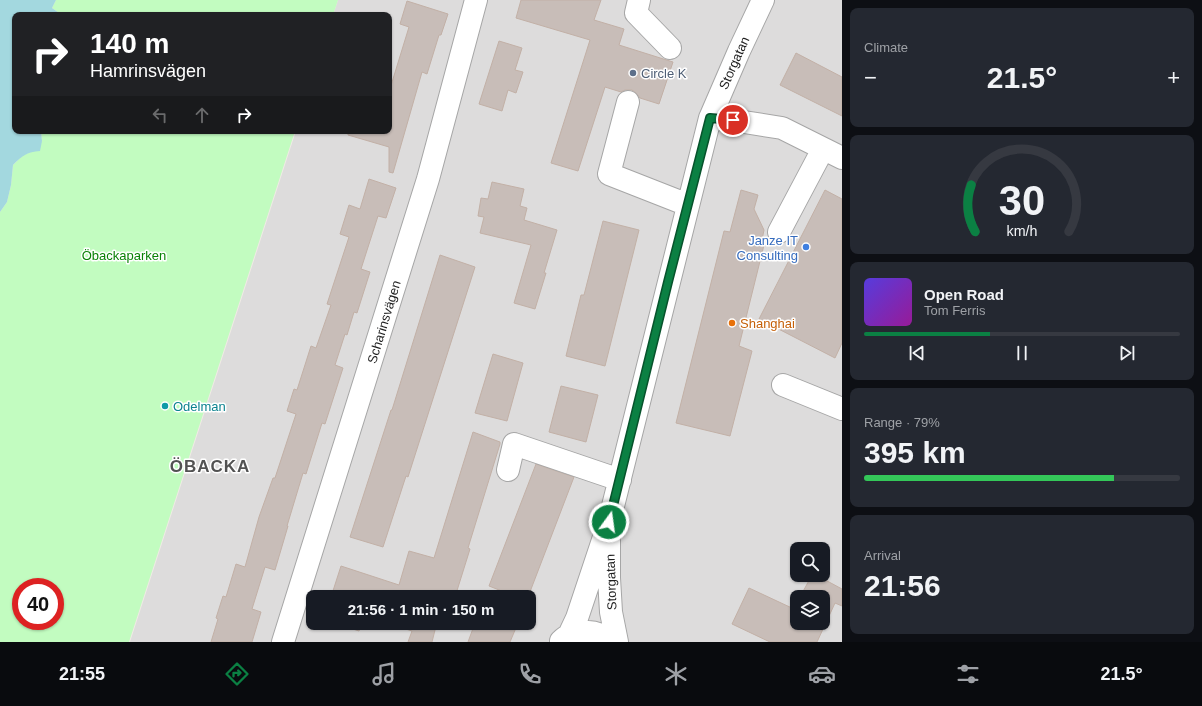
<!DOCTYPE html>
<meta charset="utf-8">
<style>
body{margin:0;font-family:Helvetica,sans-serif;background:#242831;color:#f1f3f6;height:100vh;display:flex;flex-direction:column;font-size:15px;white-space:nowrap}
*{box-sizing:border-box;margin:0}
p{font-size:13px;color:#9ea1a6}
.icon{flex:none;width:22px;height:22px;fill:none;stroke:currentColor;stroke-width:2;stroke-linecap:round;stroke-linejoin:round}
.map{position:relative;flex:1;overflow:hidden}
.details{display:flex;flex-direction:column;gap:8px;padding:8px;background:#0d0f14;width:360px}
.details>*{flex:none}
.top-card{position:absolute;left:12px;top:12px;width:380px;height:122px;border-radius:8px;box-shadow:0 1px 3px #0004;background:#202124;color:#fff;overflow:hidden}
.controls{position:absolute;left:790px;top:542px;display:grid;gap:8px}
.controls a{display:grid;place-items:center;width:40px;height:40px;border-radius:8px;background:#171b24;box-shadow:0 1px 3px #0004;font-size:20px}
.speed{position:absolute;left:12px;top:578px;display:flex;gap:8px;font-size:20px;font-weight:700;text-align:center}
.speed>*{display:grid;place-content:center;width:52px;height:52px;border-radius:50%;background:#171b24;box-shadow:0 1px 3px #0004;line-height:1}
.speed .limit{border:6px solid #d22;background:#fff;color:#111}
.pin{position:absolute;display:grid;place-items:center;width:34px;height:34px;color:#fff;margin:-17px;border:2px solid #fff;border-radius:50%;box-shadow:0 1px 4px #0007}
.me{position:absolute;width:44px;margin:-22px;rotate:14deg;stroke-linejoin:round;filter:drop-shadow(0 0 3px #0008)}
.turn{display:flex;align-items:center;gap:14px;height:84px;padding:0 12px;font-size:18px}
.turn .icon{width:52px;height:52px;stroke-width:2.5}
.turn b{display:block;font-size:28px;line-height:34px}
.lanes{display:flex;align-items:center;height:38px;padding:0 12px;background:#0003;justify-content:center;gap:20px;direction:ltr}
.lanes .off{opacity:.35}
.big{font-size:30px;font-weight:600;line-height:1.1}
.details .card{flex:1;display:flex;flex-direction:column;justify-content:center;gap:6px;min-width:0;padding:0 14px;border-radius:8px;background:#242831}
.details .dial{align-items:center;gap:0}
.dial svg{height:104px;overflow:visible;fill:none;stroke:#363941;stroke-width:7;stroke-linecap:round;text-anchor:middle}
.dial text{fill:#f1f3f6;stroke:none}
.song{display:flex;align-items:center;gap:12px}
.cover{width:48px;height:48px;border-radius:6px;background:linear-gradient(135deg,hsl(250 70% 55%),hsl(300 70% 35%))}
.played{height:4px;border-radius:2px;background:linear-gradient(90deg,#0b8043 40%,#363941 40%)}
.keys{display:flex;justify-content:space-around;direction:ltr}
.heat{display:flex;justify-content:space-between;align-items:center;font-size:22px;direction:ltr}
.charge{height:6px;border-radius:3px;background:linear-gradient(90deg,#34c759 79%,#363941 0)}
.trip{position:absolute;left:306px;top:590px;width:230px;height:40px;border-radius:8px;background:#171b24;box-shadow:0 1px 3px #0004;font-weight:600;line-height:40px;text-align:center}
.menu{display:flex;height:64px;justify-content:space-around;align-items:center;background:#090b0e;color:#9ea1a6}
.menu .icon{width:28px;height:28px}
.menu .selected{color:#0b8043}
.menu b{font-size:18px;color:#f1f3f6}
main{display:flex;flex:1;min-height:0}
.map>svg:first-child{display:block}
.residential{fill:#dddcdc;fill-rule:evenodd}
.park{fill:#c2fcc0;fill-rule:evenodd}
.water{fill:#a3d8df}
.building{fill:#c8bdb8;stroke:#c2b0a6}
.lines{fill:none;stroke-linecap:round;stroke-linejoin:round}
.minor-casing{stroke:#a6a6a6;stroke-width:24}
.minor{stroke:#fff;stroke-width:22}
.route-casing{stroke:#07532c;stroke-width:10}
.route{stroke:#0b8043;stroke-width:7}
.service-dot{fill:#5c6f8a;stroke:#fff;stroke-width:1.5}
.shop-dot{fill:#3f7fe0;stroke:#fff;stroke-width:1.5}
.food-dot{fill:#e8710a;stroke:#fff;stroke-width:1.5}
.culture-dot{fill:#0f9aa8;stroke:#fff;stroke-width:1.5}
.labels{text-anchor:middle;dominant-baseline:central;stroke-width:3;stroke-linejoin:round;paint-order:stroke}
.street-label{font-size:13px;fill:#1f1f1f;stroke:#fff}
.service-label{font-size:13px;fill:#4e5e75;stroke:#fff;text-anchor:start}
.shop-label{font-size:13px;fill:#366cbe;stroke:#fff;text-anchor:end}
.park-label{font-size:13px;fill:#0a8307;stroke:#fff}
.food-label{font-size:13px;fill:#c56008;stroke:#fff;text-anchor:start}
.culture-label{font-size:13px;fill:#0d838f;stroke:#fff;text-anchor:start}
.district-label{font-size:17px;font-weight:bold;letter-spacing:1px;fill:#525252;stroke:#fff}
</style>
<main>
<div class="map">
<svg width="842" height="642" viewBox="0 0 842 642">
<rect width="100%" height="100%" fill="#f0ebe5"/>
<path class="residential" d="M 338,0 L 842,0 L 842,642 L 130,642 L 296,131 L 389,131 L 389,15 L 333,15 ZM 797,549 L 823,549 L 823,575 L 797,575 ZM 313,597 L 529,597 L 529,623 L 313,623 ZM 797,597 L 823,597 L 823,623 L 797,623 Z"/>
<path class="park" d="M 56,0 L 338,0 L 333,15 L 62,15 L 52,8 Z
M 41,131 L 295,131 L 129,642 L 0,642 L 0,212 L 7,202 L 11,185 L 13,165 L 23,155 L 31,152 L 42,141 ZM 21,587 L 55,587 L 55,621 L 21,621 Z"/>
<path class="water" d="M 0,0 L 56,0 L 52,8 L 62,15 L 15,15 L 15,131 L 41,131 L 42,141 L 40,151 C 27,152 23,155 13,165 L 11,185 L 7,202 L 0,212 Z"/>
<path class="building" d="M 521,0 L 601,0 L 594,20 L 624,29 L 619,45 L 673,62 L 659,104 L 640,98 L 636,93 L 632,90 L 625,90 L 621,92 L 605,87 L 578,171 L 551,163 L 590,40 L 516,18 Z
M 407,1 L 448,14 L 441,35 L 439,35 L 427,74 L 422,72 L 393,173 L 389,172 L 389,147 L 348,135 L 348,131 L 389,131 L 389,92 L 409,27 L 400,24 Z
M 499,41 L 522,48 L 515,70 L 523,72 L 516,93 L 508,90 L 502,111 L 479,104 Z
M 796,53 L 842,77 L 842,116 L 780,85 Z
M 369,179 L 396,188 L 386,218 L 378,216 L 361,269 L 370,272 L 357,313 L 354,312 L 347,335 L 345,334 L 335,365 L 343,368 L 325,424 L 322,423 L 306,474 L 303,473 L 287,526 L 288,526 L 275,570 L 265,567 L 252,609 L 261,612 L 252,642 L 211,642 L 218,619 L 216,618 L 223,596 L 226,597 L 236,564 L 245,567 L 259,517 L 273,478 L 275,478 L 296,414 L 287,411 L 294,389 L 297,390 L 311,346 L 316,348 L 331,305 L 327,304 L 349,237 L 340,234 L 349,205 L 360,209 Z
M 492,182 L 524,189 L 520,206 L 527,208 L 524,220 L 557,230 L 544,273 L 546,273 L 535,309 L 514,303 L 531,245 L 480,233 L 484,217 L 478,216 L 481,198 L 488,199 Z
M 741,190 L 758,195 L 754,209 L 764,230 L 762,240 L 765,241 L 739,346 L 752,351 L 730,436 L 676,423 L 724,231 L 730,232 Z
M 825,190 L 842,199 L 842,343 L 835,358 L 759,319 Z
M 603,221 L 639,230 L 605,366 L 566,356 L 581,295 L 584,295 Z
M 440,255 L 475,267 L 408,477 L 406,476 L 383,547 L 350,537 L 391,410 L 392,410 Z
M 493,354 L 523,363 L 507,421 L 475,413 Z
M 561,386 L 598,395 L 586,442 L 549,432 Z
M 473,432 L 500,442 L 500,444 L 468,548 L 470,549 L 455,597 L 331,597 L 341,566 L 399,585 L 409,551 L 434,558 Z
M 536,464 L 574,477 L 528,597 L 517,597 L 489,586 Z
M 812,575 L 816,575 L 842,589 L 842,606 L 835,603 L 817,642 L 770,642 L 732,624 L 749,588 L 794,609 L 797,603 L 797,623 L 823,623 L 823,597 L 800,597 Z
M 334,623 L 362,623 L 359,631 Z
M 387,623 L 447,623 L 445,629 L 436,626 L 432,642 L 408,642 L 412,631 Z
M 475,623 L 518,623 L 510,642 L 468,642 Z"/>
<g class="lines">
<defs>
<path id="minor" d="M 639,0 L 636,13 L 670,48
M 628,102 L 609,174 L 688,205
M 710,118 L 744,122 L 782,128 L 842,158
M 779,232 L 823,149
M 783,385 L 842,409
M 508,470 L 514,444 L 620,480
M 609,541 L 609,578 L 611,612 L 617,642
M 569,635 L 577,618 L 609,522 L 710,118 L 739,51 L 763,0
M 561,641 C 574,628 598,629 612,642
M 283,642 L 428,179 L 476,0"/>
</defs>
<use href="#minor" class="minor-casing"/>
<use href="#minor" class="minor"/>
</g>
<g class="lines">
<defs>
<path id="route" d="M 609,522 L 668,282 L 710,118 L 733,120"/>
</defs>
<use href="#route" class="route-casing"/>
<use href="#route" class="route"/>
</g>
<circle class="service-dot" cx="633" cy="73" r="4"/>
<circle class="shop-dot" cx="806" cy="247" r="4"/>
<circle class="food-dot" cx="732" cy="323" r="4"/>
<circle class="culture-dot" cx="165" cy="406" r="4"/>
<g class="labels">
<g class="street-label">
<text transform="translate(734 63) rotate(-66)">Storgatan</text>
<text transform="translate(384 322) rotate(-73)">Scharinsvägen</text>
<text transform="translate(611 582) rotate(-92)">Storgatan</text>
</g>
<g class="service-label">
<text x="641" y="73">Circle K</text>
</g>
<g class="shop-label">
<text x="798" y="240">Janze IT<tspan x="798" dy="15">Consulting</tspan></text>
</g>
<g class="park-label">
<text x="124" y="255">Öbackaparken</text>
</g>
<g class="food-label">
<text x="740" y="323">Shanghai</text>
</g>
<g class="culture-label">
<text x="173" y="406">Odelman</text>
</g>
<g class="district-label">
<text x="210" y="466">ÖBACKA</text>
</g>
</g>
</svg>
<div class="controls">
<a><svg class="icon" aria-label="search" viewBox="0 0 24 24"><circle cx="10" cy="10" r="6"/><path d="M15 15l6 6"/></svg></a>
<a><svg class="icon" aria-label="layers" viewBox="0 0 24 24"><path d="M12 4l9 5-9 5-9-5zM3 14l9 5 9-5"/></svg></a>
</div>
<div class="speed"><div class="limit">40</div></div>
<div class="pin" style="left:733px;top:120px;background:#d93025"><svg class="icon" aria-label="arrive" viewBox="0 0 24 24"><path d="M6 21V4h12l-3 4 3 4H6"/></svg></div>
<svg class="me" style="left:609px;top:522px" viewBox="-20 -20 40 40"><circle r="17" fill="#0b8043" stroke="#fff" stroke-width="3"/><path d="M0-11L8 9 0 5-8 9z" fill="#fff"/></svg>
<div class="trip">21:56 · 1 min · 150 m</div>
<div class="top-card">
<div class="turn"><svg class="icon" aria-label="right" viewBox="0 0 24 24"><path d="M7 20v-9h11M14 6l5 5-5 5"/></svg><div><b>140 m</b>Hamrinsvägen</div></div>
<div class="lanes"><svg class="icon off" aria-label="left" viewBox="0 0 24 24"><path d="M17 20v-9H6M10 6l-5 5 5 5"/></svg><svg class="icon off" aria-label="ahead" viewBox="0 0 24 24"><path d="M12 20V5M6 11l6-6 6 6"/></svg><svg class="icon" aria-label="right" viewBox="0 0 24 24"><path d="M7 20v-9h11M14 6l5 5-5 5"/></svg></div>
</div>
</div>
<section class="details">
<div class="card"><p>Climate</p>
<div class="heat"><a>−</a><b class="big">21.5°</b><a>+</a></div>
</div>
<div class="card dial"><svg viewBox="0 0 100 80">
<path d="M14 69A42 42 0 1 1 86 69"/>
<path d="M14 69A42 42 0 0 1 11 33" stroke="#0b8043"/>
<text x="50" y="56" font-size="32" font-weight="700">30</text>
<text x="50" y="72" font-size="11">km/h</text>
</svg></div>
<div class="card">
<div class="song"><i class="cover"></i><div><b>Open Road</b><p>Tom Ferris</p></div></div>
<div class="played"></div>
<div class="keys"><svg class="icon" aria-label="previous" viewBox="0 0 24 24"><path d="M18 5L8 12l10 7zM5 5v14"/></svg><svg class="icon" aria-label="pause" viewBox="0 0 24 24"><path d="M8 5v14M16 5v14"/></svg><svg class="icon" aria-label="next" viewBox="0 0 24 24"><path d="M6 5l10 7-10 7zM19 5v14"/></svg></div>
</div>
<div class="card"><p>Range · 79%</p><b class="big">395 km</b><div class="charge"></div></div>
<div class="card"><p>Arrival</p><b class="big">21:56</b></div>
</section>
</main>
<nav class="menu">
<b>21:55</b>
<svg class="icon selected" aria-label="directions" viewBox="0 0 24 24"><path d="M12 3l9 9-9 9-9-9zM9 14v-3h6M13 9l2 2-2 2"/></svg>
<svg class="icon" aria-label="music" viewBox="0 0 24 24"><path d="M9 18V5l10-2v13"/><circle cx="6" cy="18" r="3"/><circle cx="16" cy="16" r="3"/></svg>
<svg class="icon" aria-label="phone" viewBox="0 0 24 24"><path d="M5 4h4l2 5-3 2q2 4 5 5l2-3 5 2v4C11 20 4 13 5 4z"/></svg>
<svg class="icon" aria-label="climate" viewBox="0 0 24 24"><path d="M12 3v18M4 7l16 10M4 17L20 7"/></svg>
<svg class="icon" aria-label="car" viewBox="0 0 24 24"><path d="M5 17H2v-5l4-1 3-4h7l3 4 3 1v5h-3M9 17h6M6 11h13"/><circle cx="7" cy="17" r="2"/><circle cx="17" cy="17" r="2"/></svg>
<svg class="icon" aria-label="filters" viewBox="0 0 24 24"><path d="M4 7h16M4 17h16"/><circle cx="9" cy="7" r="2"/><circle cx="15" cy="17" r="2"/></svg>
<b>21.5°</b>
</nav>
